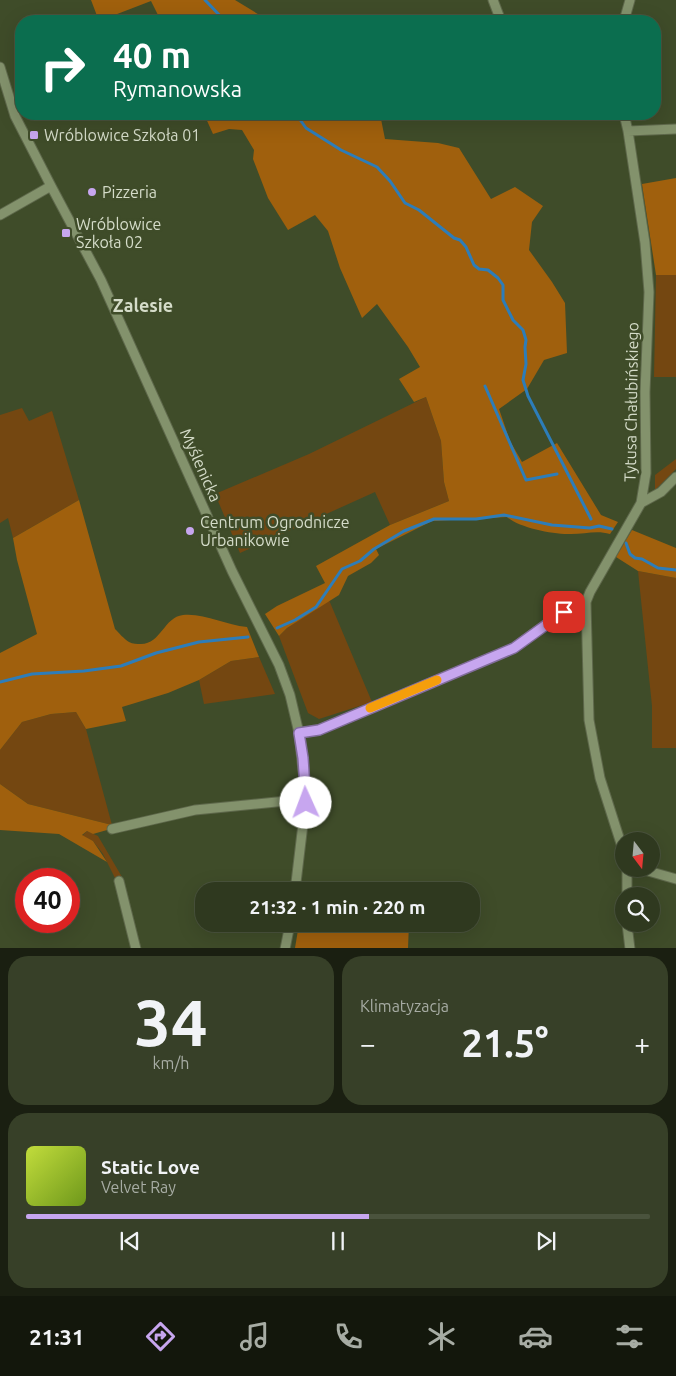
<!DOCTYPE html>
<html lang="pl">
<meta charset="utf-8">
<style>
body{margin:0;font-family:Ubuntu,sans-serif;background:#374028;color:#f1f3f6;height:100vh;display:flex;flex-direction:column;font-size:19px;white-space:nowrap}
*{box-sizing:border-box;margin:0}
p{font-size:16px;color:#a7aca4}
.icon{flex:none;width:28px;height:28px;fill:none;stroke:currentColor;stroke-width:2;stroke-linecap:round;stroke-linejoin:round}
.map{position:relative;height:948px;overflow:hidden}
.drawer{display:flex;flex-direction:column;gap:8px;padding:8px;background:#1a1f11;flex:1}
.drawer>*{flex:none}
.guide{position:absolute;left:15px;top:15px;width:646px;height:105px;border-radius:20px;box-shadow:0 5px 20px #0002,0 0 0 1px #4a533d;background:#0b6e4f;color:#fff;overflow:hidden}
.needle{width:32px;rotate:164deg}
.fabs{position:absolute;left:615px;top:832px;display:grid;gap:10px}
.fabs a{display:grid;place-items:center;width:45px;height:45px;border-radius:50%;background:#2f391f;box-shadow:0 5px 20px #0002,0 0 0 1px #4a533d;font-size:25px}
.speed{position:absolute;left:15px;top:868px;display:flex;gap:10px;font-size:25px;font-weight:700;text-align:center}
.speed>*{display:grid;place-content:center;width:65px;height:65px;border-radius:50%;background:#2f391f;box-shadow:0 5px 20px #0002,0 0 0 1px #4a533d;line-height:1}
.speed .limit{border:8px solid #d22;background:#fff;color:#111}
.pin{position:absolute;display:grid;place-items:center;width:42px;height:42px;color:#fff;margin:-21px;border-radius:10px;box-shadow:0 2px 8px #0006}
.me{position:absolute;width:55px;margin:-28px;rotate:358deg;stroke-linejoin:round;filter:drop-shadow(0 0 4px #0008)}
.turn{display:flex;align-items:center;gap:18px;height:105px;padding:0 15px;font-size:22px}
.turn .icon{width:65px;height:65px;stroke-width:2.5}
.turn b{display:block;font-size:35px;line-height:42px}
.big{font-size:38px;font-weight:600;line-height:1.1}
.drawer .widget{flex:1;display:flex;flex-direction:column;justify-content:center;gap:8px;min-width:0;padding:0 18px;border-radius:20px;background:#374028}
.drawer .dial{align-items:center;gap:0}
.dial b{font-size:65px;line-height:1}
.song{display:flex;align-items:center;gap:15px}
.cover{width:60px;height:60px;border-radius:8px;background:linear-gradient(135deg,hsl(70 70% 55%),hsl(80 70% 35%))}
.played{height:5px;border-radius:2px;background:linear-gradient(90deg,#c7a6ef 55%,#4a533d 55%)}
.keys{display:flex;justify-content:space-around;direction:ltr}
.heat{display:flex;justify-content:space-between;align-items:center;font-size:28px;direction:ltr}
.drawer .tiles{flex:1;display:grid;gap:8px;grid-template-columns:1fr 1fr}
.widget:last-child{grid-column:span 2}
.trip{position:absolute;left:195px;top:882px;width:285px;height:50px;border-radius:20px;background:#2f391f;box-shadow:0 5px 20px #0002,0 0 0 1px #4a533d;font-weight:600;line-height:50px;text-align:center}
.tabs{display:flex;height:80px;justify-content:space-around;align-items:center;background:#13170c;color:#a7aca4}
.tabs .icon{width:35px;height:35px}
.tabs .selected{color:#c7a6ef}
.tabs b{font-size:22px;color:#f1f3f6}
.map>svg:first-child{display:block}
.green{fill:#744711}
.forest{fill:#a0600d}
.lines{fill:none;stroke-linecap:round;stroke-linejoin:round}
.stream{stroke:#2d7db9;stroke-width:3}
.minor-casing{stroke:#5e684b;stroke-width:11}
.minor{stroke:#83926c;stroke-width:9}
.route-casing{stroke:#816c9b;stroke-width:12}
.route{stroke:#c7a6ef;stroke-width:9}
.slow{stroke:#f59e0b;stroke-width:9}
.poi-dot{fill:#c7a6ef;stroke:#3f4c29;stroke-width:2}
.labels{text-anchor:middle;dominant-baseline:central;stroke-width:5;stroke-linejoin:round;paint-order:stroke}
.poi-label{font-size:16px;fill:#d5dcc9;stroke:#3f4c29;text-anchor:start}
.street-label{font-size:16px;fill:#d5dcc9;stroke:#3f4c29}
.neighbourhood-label{font-size:18px;font-weight:bold;fill:#d5dcc9;stroke:#3f4c29}
</style>
<div class="map">
<svg width="676" height="949" viewBox="0 0 676 949">
<rect width="100%" height="100%" fill="#3f4c29"/>
<path class="green" d="M 656,275 L 676,275 L 676,377 L 654,377 Z
M 426,397 L 441,441 L 444,482 L 449,501 L 390,525 L 375,492 L 240,553 L 215,494 L 309,454 Z
M 22,408 L 29,421 L 52,411 L 79,500 L 13,538 L 8,518 L 0,523 L 0,415 Z
M 676,459 L 676,469 L 655,490 L 655,475 Z
M 638,571 L 676,578 L 676,748 L 652,748 L 652,706 Z
M 329,600 L 372,702 L 319,719 L 308,713 L 279,636 L 287,628 Z
M 259,657 L 275,694 L 204,704 L 199,680 L 231,661 Z
M 76,712 L 86,729 L 112,825 L 28,804 L 0,784 L 0,750 L 22,722 L 51,714 Z
M 87,831 L 98,836 L 122,877 L 116,880 L 103,854 L 93,841 L 82,836 Z"/>
<path class="forest" d="M 91,0 L 235,0 L 266,19 L 267,21 L 161,21 L 151,1 L 99,21 Z
M 204,114 L 380,114 L 385,139 L 438,143 L 459,148 L 491,199 L 515,187 L 543,206 L 532,222 L 529,250 L 552,282 L 565,303 L 567,353 L 544,360 L 527,389 L 499,409 L 510,441 L 522,462 L 557,443 L 601,515 L 618,522 L 610,534 C 597,530 585,534 571,534 C 555,535 519,528 507,517 L 432,521 L 376,549 L 379,555 L 371,563 L 348,576 L 339,595 L 287,628 L 279,636 L 265,614 L 277,606 L 325,583 L 316,566 L 390,525 L 449,501 L 444,482 L 441,441 L 426,397 L 414,402 L 399,379 L 420,367 L 408,347 L 377,304 L 362,318 L 340,268 L 328,231 L 315,215 L 288,230 L 268,198 L 253,159 L 254,150 L 242,130 L 229,129 L 213,134 Z
M 676,178 L 676,275 L 656,275 L 642,184 Z
M 79,500 L 115,629 C 119,633 124,639 129,642 C 133,644 137,644 141,644 C 161,644 164,617 183,615 C 205,613 225,625 247,627 L 259,657 L 231,661 L 199,680 L 168,693 L 122,707 L 126,721 L 86,729 L 76,712 L 51,714 L 22,722 L 0,750 L 0,653 L 37,634 L 17,560 L 13,538 Z
M 632,530 L 676,548 L 676,578 L 638,571 L 616,557 Z
M 0,784 L 28,804 L 112,825 L 114,828 L 93,834 L 87,831 L 82,835 L 93,841 L 107,862 L 59,834 L 0,830 Z
M 304,886 L 410,891 L 303,891 Z
M 299,924 L 409,924 L 408,948 L 295,948 Z"/>
<g class="lines">
<path class="stream" d="M 205,0 L 225,21
M 296,114 L 306,128 L 341,150 L 377,167 L 390,181 L 405,203 L 419,210 L 454,238 L 460,240 L 466,247 L 474,265 L 479,269 L 488,270 L 498,278 L 503,285 L 503,300 L 513,320 L 523,330 L 526,340 L 525,347 L 526,364 L 523,380 L 528,396 L 591,519
M 485,386 L 526,480 L 557,474
M 626,543 L 630,554 L 635,558 L 642,559 L 658,568 L 676,570
M 277,628 L 295,620 L 316,607 L 342,569 L 360,561 L 374,549 L 404,531 L 434,519 L 476,519 L 504,515 L 552,525 L 590,528 L 599,526 L 612,529
M 0,682 L 32,674 L 84,671 L 121,666 L 156,653 L 199,642 L 248,637"/>
<defs>
<path id="minor" d="M 493,0 L 501,21
M 624,21 L 630,0
M 0,67 L 15,116 L 51,186 L 101,280 L 232,571 L 279,665 L 290,695 L 299,733 L 306,799 L 295,891
M 628,131 L 676,129
M 0,215 L 51,186
M 641,503 L 661,492 L 676,477
M 299,733 L 319,730 L 514,648 L 564,611
M 112,829 L 195,810 L 306,799
M 624,853 L 600,778 L 589,720 L 586,602 L 590,592 L 641,503 L 646,473 L 645,392 L 649,292 L 645,243 L 628,131 L 624,114
M 627,869 L 627,896
M 641,869 L 676,879
M 119,881 L 136,949
M 627,924 L 630,949
M 285,949 L 290,924"/>
</defs>
<use href="#minor" class="minor-casing"/>
<use href="#minor" class="minor"/>
</g>
<g class="lines">
<defs>
<path id="route" d="M 306,803 L 303,758 L 299,733 L 319,730 L 514,648 L 564,612"/>
</defs>
<use href="#route" class="route-casing"/>
<use href="#route" class="route"/>
<path class="slow" d="M 370,708 L 437,680"/>
</g>
<g class="poi-dot">
<rect x="29" y="130" width="10" height="10" rx="2.5"/>
<circle cx="92" cy="192" r="5"/>
<rect x="61" y="228" width="10" height="10" rx="2.5"/>
<circle cx="190" cy="531" r="5"/>
</g>
<g class="labels">
<g class="poi-label">
<text x="44" y="135">Wróblowice Szkoła 01</text>
<text x="102" y="192">Pizzeria</text>
<text x="76" y="224">Wróblowice<tspan x="76" dy="18">Szkoła 02</tspan></text>
<text x="200" y="522">Centrum Ogrodnicze<tspan x="200" dy="18">Urbanikowie</tspan></text>
</g>
<g class="street-label">
<text transform="translate(631 402) rotate(-89)">Tytusa Chałubińskiego</text>
<text transform="translate(201 465) rotate(66)">Myślenicka</text>
</g>
<g class="neighbourhood-label">
<text x="143" y="305">Zalesie</text>
</g>
</g>
</svg>
<div class="fabs">
<a><svg class="needle" viewBox="-14 -14 28 28"><path d="M0-13l5 13h-10z" fill="#e53935"/><path d="M0 13l5-13h-10z" fill="#a7aca4"/></svg></a>
<a><svg class="icon" aria-label="search" viewBox="0 0 24 24"><circle cx="10" cy="10" r="6"/><path d="M15 15l6 6"/></svg></a>
</div>
<div class="speed"><div class="limit">40</div></div>
<div class="pin" style="left:564px;top:612px;background:#d93025"><svg class="icon" aria-label="arrive" viewBox="0 0 24 24"><path d="M6 21V4h12l-3 4 3 4H6"/></svg></div>
<svg class="me" style="left:306px;top:803px" viewBox="-20 -20 40 40"><circle r="19" fill="#fff"/><path d="M0-13L10 11 0 6-10 11z" fill="#c7a6ef"/></svg>
<div class="trip">21:32 · 1 min · 220 m</div>
<div class="guide">
<div class="turn"><svg class="icon" aria-label="right" viewBox="0 0 24 24"><path d="M7 20v-9h11M14 6l5 5-5 5"/></svg><div><b>40 m</b>Rymanowska</div></div>
</div>
</div>
<section class="drawer">
<div class="tiles">
<div class="widget dial"><b>34</b><p>km/h</p></div>
<div class="widget"><p>Klimatyzacja</p>
<div class="heat"><a>−</a><b class="big">21.5°</b><a>+</a></div>
</div>
<div class="widget">
<div class="song"><i class="cover"></i><div><b>Static Love</b><p>Velvet Ray</p></div></div>
<div class="played"></div>
<div class="keys"><svg class="icon" aria-label="previous" viewBox="0 0 24 24"><path d="M18 5L8 12l10 7zM5 5v14"/></svg><svg class="icon" aria-label="pause" viewBox="0 0 24 24"><path d="M8 5v14M16 5v14"/></svg><svg class="icon" aria-label="next" viewBox="0 0 24 24"><path d="M6 5l10 7-10 7zM19 5v14"/></svg></div>
</div>
</div>
</section>
<nav class="tabs">
<b>21:31</b>
<svg class="icon selected" aria-label="directions" viewBox="0 0 24 24"><path d="M12 3l9 9-9 9-9-9zM9 14v-3h6M13 9l2 2-2 2"/></svg>
<svg class="icon" aria-label="music" viewBox="0 0 24 24"><path d="M9 18V5l10-2v13"/><circle cx="6" cy="18" r="3"/><circle cx="16" cy="16" r="3"/></svg>
<svg class="icon" aria-label="phone" viewBox="0 0 24 24"><path d="M5 4h4l2 5-3 2q2 4 5 5l2-3 5 2v4C11 20 4 13 5 4z"/></svg>
<svg class="icon" aria-label="climate" viewBox="0 0 24 24"><path d="M12 3v18M4 7l16 10M4 17L20 7"/></svg>
<svg class="icon" aria-label="car" viewBox="0 0 24 24"><path d="M5 17H2v-5l4-1 3-4h7l3 4 3 1v5h-3M9 17h6M6 11h13"/><circle cx="7" cy="17" r="2"/><circle cx="17" cy="17" r="2"/></svg>
<svg class="icon" aria-label="filters" viewBox="0 0 24 24"><path d="M4 7h16M4 17h16"/><circle cx="9" cy="7" r="2"/><circle cx="15" cy="17" r="2"/></svg>
</nav>
